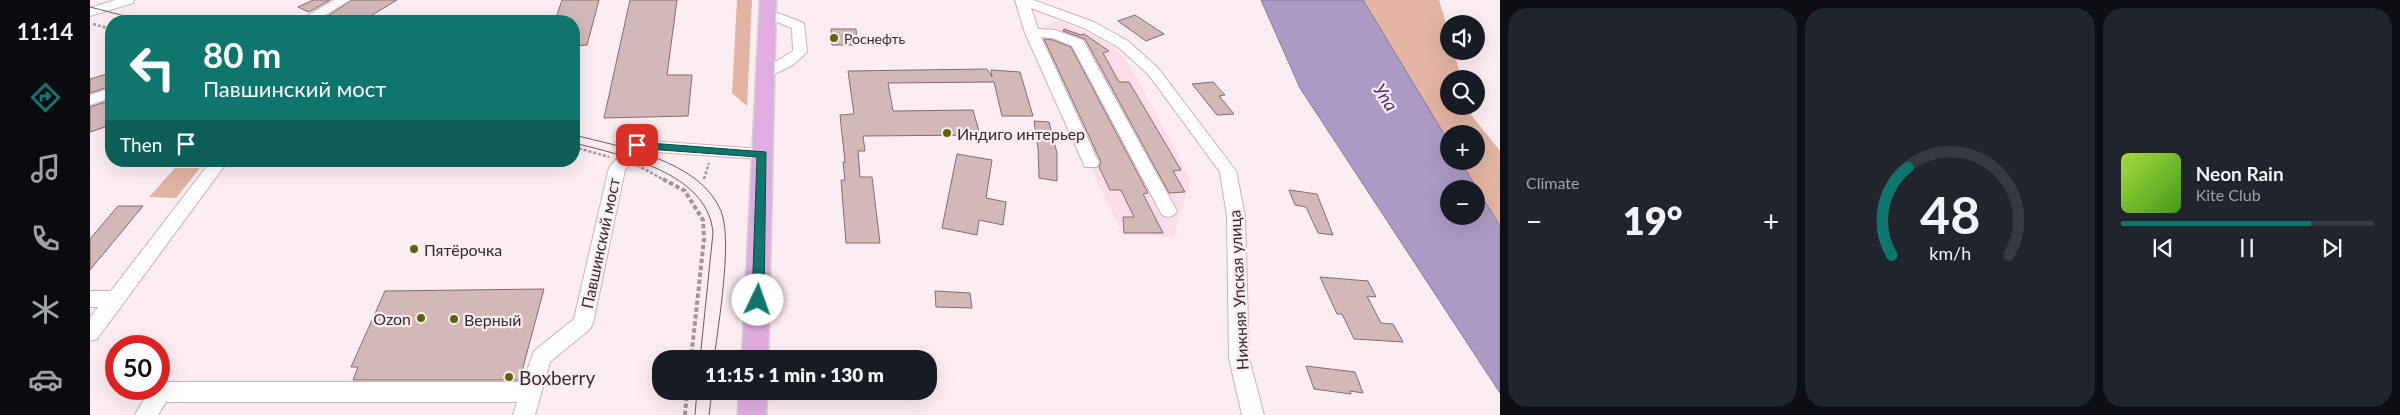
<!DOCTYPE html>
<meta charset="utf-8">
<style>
body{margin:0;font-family:Lato,sans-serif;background:#20242c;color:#f1f3f6;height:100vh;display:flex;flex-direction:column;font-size:19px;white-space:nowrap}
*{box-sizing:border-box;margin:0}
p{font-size:16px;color:#9ea1a6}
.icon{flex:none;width:28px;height:28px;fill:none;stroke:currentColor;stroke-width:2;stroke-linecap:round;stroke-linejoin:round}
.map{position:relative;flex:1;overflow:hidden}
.drawer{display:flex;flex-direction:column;gap:8px;padding:8px;background:#0d0f14;width:900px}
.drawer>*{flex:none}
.top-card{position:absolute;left:15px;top:15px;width:475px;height:152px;border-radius:20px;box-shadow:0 5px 20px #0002;background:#0f766e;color:#fff;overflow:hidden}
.fabs{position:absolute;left:1350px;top:15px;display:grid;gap:10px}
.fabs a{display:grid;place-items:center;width:45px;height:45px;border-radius:50%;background:#171b24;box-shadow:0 5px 20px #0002;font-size:25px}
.speed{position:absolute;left:15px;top:335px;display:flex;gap:10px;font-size:25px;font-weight:700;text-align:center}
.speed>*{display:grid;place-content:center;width:65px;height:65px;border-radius:50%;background:#171b24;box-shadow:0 5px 20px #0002;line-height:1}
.speed .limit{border:8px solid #d22;background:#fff;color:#111}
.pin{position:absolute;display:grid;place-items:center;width:42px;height:42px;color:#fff;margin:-21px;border-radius:10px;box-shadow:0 2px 8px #0006}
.me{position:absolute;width:55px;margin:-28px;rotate:3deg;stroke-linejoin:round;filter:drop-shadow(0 0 4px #0008)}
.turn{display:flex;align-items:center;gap:18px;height:105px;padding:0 15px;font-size:22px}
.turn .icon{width:65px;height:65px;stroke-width:2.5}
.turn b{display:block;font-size:35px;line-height:42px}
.then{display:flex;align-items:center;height:48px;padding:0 15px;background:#0003;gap:10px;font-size:19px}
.big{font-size:38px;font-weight:800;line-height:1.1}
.drawer .widget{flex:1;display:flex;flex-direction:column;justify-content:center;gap:8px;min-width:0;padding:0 18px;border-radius:20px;background:#20242c}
.drawer .dial{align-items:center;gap:0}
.dial svg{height:130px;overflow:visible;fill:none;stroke:#363941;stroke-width:7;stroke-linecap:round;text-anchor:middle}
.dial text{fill:#f1f3f6;stroke:none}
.song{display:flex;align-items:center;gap:15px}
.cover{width:60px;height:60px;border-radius:8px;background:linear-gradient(135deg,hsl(80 70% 55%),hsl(100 70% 35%))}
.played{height:5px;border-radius:2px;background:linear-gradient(90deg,#0f766e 75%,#363941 75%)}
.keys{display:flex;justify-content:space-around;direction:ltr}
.heat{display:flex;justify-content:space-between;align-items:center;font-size:28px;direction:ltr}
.drawer .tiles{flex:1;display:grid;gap:8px;grid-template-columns:repeat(3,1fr)}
.trip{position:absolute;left:562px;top:350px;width:285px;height:50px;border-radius:20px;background:#171b24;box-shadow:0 5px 20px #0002;font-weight:800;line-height:50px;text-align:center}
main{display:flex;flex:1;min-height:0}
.menu{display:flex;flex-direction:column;width:90px;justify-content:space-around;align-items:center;background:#090b0e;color:#9ea1a6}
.menu .icon{width:35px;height:35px}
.menu .on{color:#0f766e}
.menu b{font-size:22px;color:#f1f3f6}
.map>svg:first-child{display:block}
.built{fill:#feddea}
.green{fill:#e3b4a3}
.water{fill:#ac9ac5;stroke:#897998;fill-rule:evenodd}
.building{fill:#d3b8b9;stroke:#856c6d}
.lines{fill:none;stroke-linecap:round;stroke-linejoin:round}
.minor-casing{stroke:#ccb3bc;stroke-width:2}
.major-casing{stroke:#d3d1d1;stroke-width:3}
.path-far1{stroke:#a3969b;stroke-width:2.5;stroke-dasharray:3 2;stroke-linecap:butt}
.path{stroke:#a3969b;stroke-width:4;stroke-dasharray:4.5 2.5;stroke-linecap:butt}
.minor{fill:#fff;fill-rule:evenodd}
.major{fill:#e1ade0;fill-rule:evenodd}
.tram{stroke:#6a5e63;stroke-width:1}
.route{fill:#0f766e;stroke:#0a4d48}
.poi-dot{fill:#5e6400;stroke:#fcedf3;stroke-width:2}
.labels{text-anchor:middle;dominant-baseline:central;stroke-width:4.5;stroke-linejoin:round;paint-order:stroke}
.far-poi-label{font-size:14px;fill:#362c30;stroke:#fcedf3;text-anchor:start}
.poi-label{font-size:16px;fill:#362c30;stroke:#fcedf3;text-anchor:start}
.street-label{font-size:16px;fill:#362c30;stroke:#fcedf3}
.water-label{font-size:18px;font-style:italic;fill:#4e346c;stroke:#fcedf3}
.near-poi-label{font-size:19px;fill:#362c30;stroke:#fcedf3;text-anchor:start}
</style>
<main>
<nav class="menu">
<b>11:14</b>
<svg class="icon on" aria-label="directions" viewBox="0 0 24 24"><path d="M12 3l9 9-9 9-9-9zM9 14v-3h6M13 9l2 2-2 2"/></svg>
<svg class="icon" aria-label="music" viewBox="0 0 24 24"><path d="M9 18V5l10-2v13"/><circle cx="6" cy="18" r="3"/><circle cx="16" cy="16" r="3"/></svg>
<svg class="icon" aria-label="phone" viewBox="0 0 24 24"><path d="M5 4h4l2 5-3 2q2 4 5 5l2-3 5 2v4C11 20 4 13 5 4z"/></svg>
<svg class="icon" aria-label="climate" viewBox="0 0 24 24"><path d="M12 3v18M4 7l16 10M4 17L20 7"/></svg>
<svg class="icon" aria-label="car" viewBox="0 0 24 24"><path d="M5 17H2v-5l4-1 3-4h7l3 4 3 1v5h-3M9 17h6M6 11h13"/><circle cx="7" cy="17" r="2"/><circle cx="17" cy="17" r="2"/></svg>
</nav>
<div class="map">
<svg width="1410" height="415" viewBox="0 0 1410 415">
<rect width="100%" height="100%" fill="#fcedf3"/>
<path class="built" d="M 968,21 L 1009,37 L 1025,49 L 1037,61 L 1084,146 L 1100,181 L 1084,237 L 1033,235 L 936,32 Z"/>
<path class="green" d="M 647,0 L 662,0 L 657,106 L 642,93 Z
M 1273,0 L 1349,0 L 1359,34 L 1359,51 L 1364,51 L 1371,79 L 1359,79 L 1359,106 L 1379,106 L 1382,116 L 1410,151 L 1410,226 L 1370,161 L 1386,161 L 1386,134 L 1359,134 L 1359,142 Z
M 85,168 L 110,168 L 86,198 L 59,197 Z"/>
<path class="water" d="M 1171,0 L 1273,0 L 1359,142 L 1359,161 L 1370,161 L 1410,226 L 1410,393 L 1210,88 ZM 1359,189 L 1386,189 L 1386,216 L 1359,216 Z"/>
<path class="building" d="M 223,0 L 240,0 L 219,12 L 208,7 Z
M 262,0 L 307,0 L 272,21 L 239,21 L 233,19 Z
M 472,0 L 509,0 L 497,45 L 484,46 L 484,21 L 465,21 Z
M 540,0 L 587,0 L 577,75 L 602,75 L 598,116 L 514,118 Z
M 1045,15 L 1074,34 L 1056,41 L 1028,21 Z
M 741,29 L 766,29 L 767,45 L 742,45 Z
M 974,29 L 991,35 L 994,34 L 1019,51 L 1013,53 L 1029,82 L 1039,82 L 1091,170 L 1083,171 L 1095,192 L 1079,193 L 995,39 L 973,31 Z
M 954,39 L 963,40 L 981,47 L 1058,193 L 1053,194 L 1073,233 L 1034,233 L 1033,217 L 1044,217 L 1031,190 L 1020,190 L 1009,167 L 1011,162 Z
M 897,69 L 902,77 L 901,70 L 930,72 L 943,116 L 912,116 L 904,82 L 798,83 L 803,111 L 883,110 L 890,135 L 773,136 L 775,151 L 768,151 L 770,177 L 782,177 L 790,243 L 756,243 L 751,180 L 755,180 L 753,162 L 755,162 L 750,115 L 764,114 L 758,71 Z
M 21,73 L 21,86 L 0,93 L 0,79 Z
M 1123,82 L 1135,95 L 1129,96 L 1144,114 L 1127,115 L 1102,84 Z
M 21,100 L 21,125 L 0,132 L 0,107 Z
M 944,121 L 959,122 L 967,153 L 967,181 L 949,178 L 948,148 Z
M 867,154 L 902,160 L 896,198 L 916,202 L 913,225 L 889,220 L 887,235 L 852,228 Z
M 1199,190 L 1227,194 L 1243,235 L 1228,233 L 1216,207 L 1205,205 Z
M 28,206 L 53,206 L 0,270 L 0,239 Z
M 1230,277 L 1278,281 L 1286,297 L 1277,296 L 1291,323 L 1303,324 L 1313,342 L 1264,339 L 1252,314 L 1247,314 Z
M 454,289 L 432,371 L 435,370 L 432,380 L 263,380 L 268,367 L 261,367 L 295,291 Z
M 845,291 L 880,293 L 882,308 L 846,307 Z
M 1216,366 L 1265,372 L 1273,393 L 1260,391 L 1261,394 L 1224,389 Z"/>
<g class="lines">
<defs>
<path id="minor" d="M 25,0 L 44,0 L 43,3 L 0,16 L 0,8 Z
M 244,0 L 260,0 L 225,21 L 208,21 Z
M 925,0 L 943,0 L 1004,22 L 1038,41 L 1068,68 L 1146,171 L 1155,216 L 1159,358 L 1174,415 L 1152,415 L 1139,358 L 1137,216 L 1130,172 L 1058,74 L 1028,47 L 994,28 L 941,8 L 948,29 L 965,30 L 993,40 L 1087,211 L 1084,215 L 1078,217 L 1072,215 L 982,46 L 963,38 L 951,37 L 1009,163 L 1007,167 L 995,167 L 935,33 Z
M 677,9 L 714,23 L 717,52 L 703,65 L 676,78 L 669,74 L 671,71 L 703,51 L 702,28 L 672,16 L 670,13 Z
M 21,88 L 21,98 L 0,105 L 0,95 Z
M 547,140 L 672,149 L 678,150 L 680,154 L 678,158 L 672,159 L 551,151 L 535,170 L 503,323 L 500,329 L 460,362 L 445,415 L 423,415 L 427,402 L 76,402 L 68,415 L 45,415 L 60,389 L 69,389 L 70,382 L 433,382 L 444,351 L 484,319 L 519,168 L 541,141 Z
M 121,161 L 138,161 L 7,339 L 0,341 L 0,318 L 8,307 L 0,307 L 0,291 L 21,291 Z"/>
<path id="major" d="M 670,0 L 686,0 L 678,359 L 652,359 Z
M 649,391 L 677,391 L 676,415 L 648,415 Z"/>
</defs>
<use href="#minor" class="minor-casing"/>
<use href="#major" class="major-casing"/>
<path class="path-far1" d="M 3,24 L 21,29
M 484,147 L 519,157
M 547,165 L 576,181
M 614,179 L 619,163"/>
<path class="path" d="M 573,179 L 595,191 L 613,220 L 614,239 L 601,359
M 595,415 L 597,391"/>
<use href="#minor" class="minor"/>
<use href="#major" class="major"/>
<path class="tram" d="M 0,7 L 54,21
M 484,135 C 531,147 610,160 631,211 C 643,240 628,326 624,359
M 484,143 C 531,155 618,172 623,233 L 610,359
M 605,415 L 607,391
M 619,415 L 622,391"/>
</g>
<path class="route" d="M 547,142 L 676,152 L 674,300 L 673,304 L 664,304 L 662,300 L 667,157 L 543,148 L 542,145 Z"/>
<g class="poi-dot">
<circle cx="744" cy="38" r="5"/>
<circle cx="857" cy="133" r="5"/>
<circle cx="324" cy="249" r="5"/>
<circle cx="331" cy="318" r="5"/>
<circle cx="364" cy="319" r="5"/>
<circle cx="419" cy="377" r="5"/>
</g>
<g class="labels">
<g class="far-poi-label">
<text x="754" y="38">Роснефть</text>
</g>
<g class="poi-label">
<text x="867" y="133">Индиго интерьер</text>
<text x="334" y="249">Пятёрочка</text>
<text x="321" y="318" text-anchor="end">Ozon</text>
<text x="374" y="319">Верный</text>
</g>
<g class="street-label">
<text transform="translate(510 243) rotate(-78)">Павшинский мост</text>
<text transform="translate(1148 290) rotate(-93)">Нижняя Упская улица</text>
</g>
<g class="water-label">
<text transform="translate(1296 97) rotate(57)">Упа</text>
</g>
<g class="near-poi-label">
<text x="429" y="377">Boxberry</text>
</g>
</g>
</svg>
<div class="fabs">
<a><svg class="icon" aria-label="sound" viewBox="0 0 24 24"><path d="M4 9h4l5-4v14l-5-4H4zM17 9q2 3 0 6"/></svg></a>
<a><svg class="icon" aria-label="search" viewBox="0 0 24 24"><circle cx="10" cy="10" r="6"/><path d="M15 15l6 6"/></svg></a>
<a>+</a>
<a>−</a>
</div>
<div class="speed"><div class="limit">50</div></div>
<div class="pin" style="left:547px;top:145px;background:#d93025"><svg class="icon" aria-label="arrive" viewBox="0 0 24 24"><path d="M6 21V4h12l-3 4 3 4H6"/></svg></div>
<svg class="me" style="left:668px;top:300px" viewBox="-20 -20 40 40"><circle r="19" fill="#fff"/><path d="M0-13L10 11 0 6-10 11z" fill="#0f766e"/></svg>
<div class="trip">11:15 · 1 min · 130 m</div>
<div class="top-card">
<div class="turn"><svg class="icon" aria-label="left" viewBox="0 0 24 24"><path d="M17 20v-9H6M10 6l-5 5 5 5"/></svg><div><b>80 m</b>Павшинский мост</div></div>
<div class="then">Then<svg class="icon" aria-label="arrive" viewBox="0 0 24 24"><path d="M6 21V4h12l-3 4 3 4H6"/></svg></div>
</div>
</div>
<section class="drawer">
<div class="tiles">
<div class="widget"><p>Climate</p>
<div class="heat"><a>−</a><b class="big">19°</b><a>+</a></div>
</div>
<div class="widget dial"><svg viewBox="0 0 100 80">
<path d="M14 69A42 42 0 1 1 86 69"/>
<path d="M14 69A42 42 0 0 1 24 15" stroke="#0f766e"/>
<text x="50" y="56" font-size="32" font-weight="700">48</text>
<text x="50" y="72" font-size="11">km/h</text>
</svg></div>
<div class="widget">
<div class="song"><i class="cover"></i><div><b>Neon Rain</b><p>Kite Club</p></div></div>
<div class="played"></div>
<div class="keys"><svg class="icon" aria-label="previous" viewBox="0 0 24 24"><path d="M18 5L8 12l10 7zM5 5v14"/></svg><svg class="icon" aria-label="pause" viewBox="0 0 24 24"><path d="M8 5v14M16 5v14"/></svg><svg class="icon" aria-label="next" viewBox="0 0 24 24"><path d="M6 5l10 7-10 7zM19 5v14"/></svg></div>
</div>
</div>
</section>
</main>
